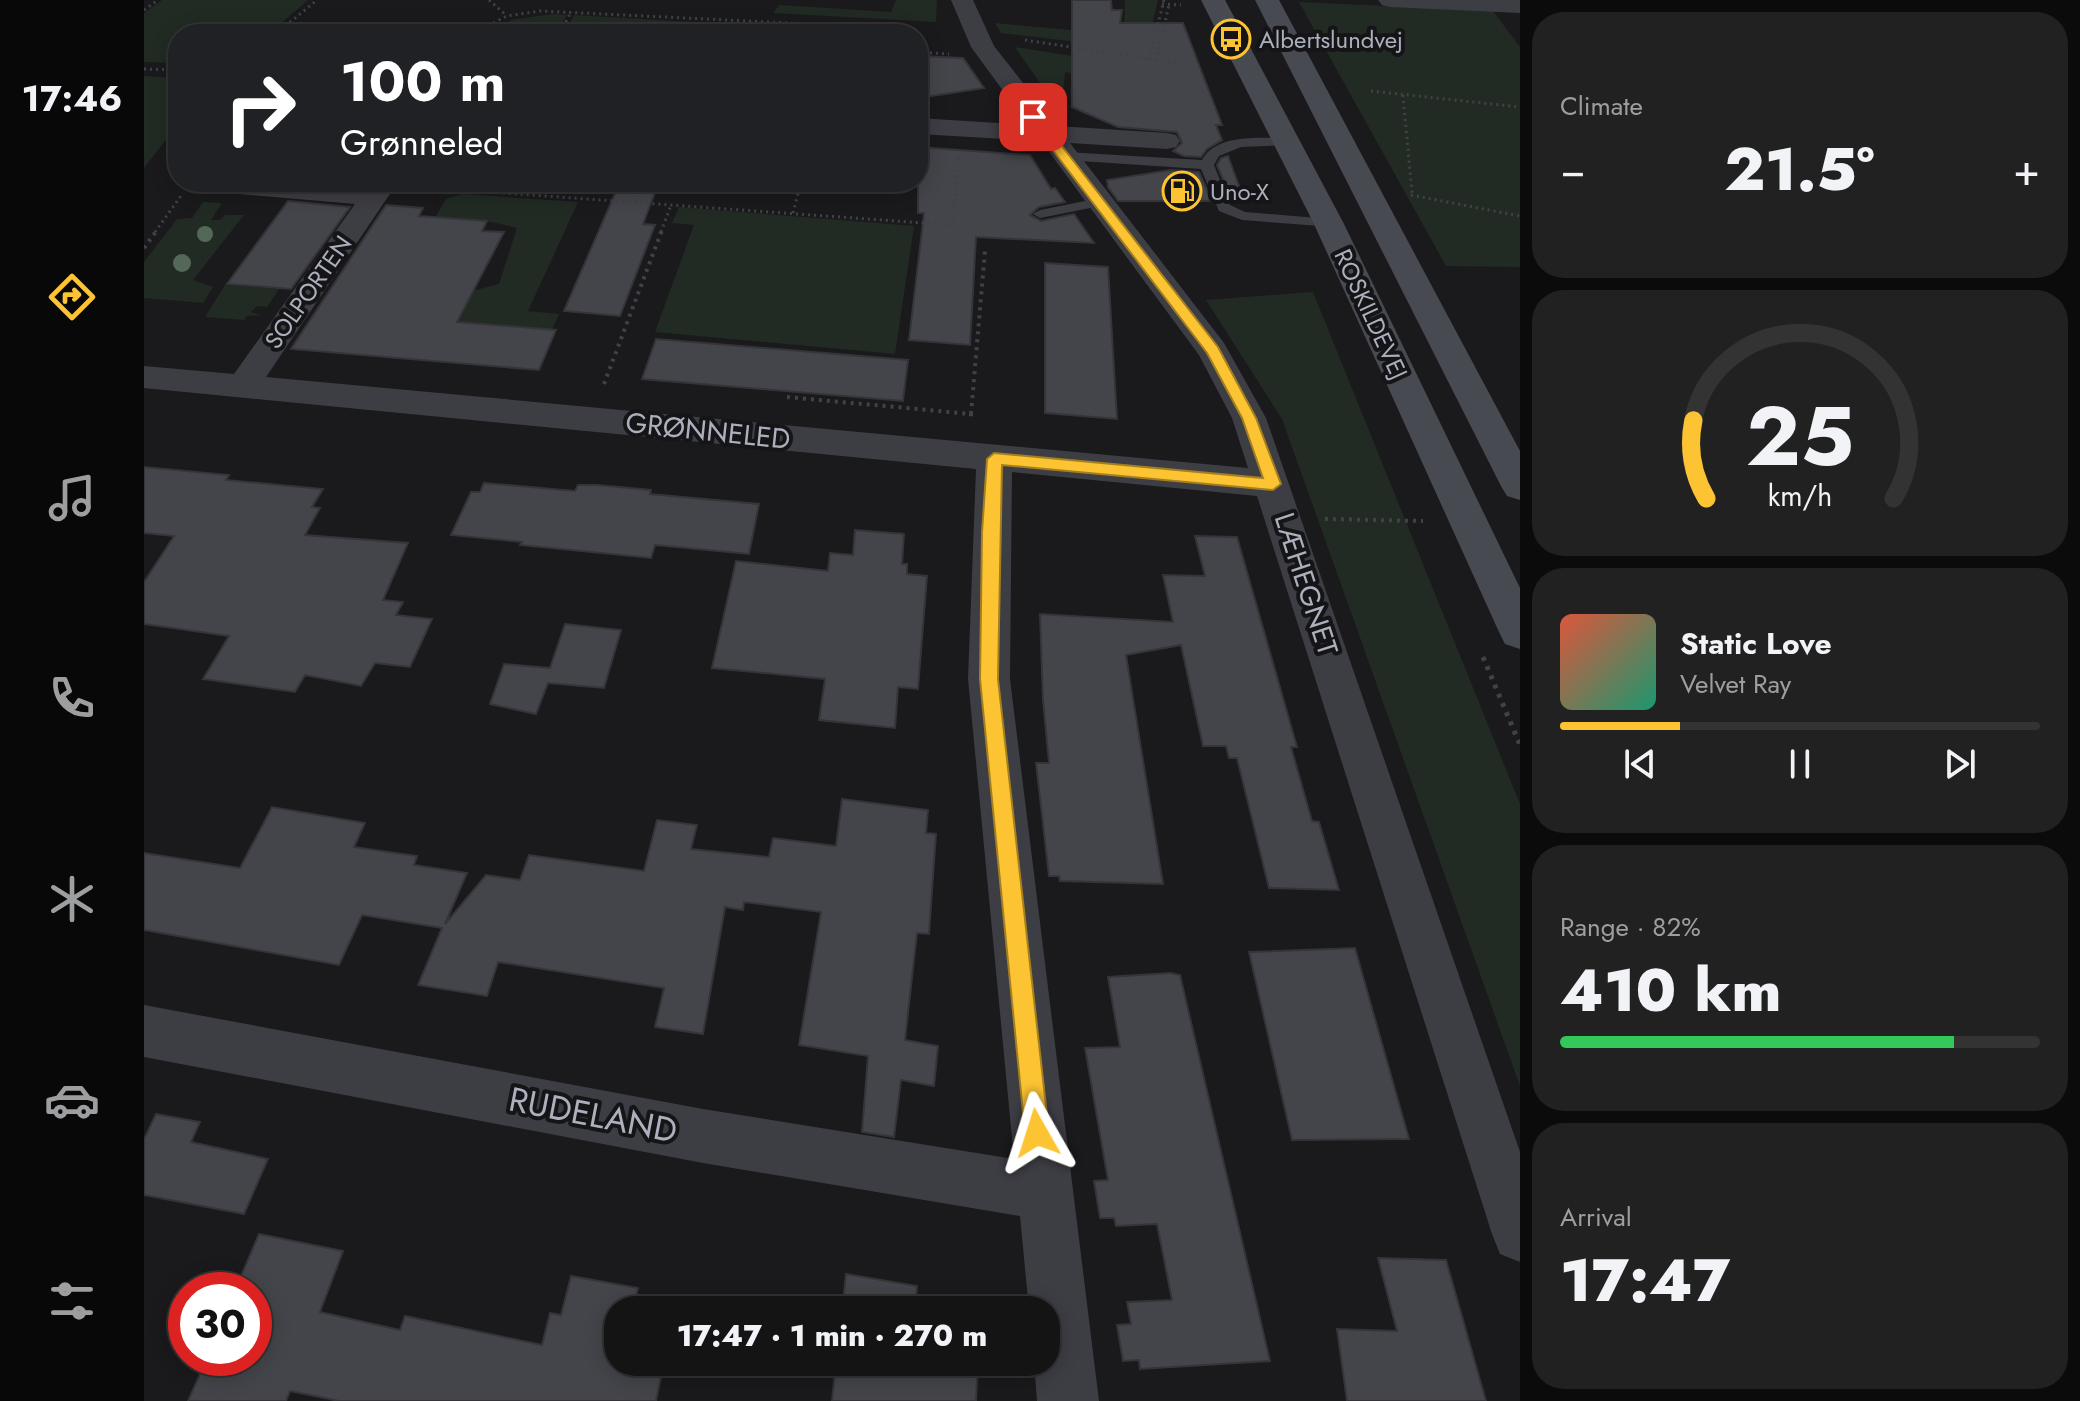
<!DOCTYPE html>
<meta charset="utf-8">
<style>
body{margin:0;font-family:Jost,sans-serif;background:#212122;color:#f1f3f6;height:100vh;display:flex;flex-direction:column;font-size:30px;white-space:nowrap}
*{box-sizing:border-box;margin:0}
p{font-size:26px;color:#9d9ea0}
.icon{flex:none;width:44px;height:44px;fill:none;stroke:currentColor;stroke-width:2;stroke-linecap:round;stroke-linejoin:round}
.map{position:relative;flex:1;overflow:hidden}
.panel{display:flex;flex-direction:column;gap:12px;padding:12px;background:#0b0b0c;width:560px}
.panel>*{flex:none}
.top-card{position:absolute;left:24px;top:24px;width:760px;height:168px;border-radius:32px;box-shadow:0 4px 20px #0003,0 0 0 2px #333334;background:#202124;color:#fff;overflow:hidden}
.speed{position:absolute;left:24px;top:1272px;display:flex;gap:16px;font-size:40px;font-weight:700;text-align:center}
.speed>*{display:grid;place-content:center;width:104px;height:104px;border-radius:50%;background:#141415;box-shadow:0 4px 20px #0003,0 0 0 2px #333334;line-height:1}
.speed .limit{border:12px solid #d22;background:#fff;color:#111}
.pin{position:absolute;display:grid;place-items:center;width:68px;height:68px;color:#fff;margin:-34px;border-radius:16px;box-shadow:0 4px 12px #0006}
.me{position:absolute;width:88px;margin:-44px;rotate:354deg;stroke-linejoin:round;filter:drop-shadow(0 0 6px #0008)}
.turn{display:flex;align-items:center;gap:28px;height:168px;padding:0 40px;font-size:36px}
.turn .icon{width:104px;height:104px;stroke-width:2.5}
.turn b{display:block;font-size:56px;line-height:68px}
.big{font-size:60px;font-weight:800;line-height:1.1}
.panel .widget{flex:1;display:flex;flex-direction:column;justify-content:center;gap:12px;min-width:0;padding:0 28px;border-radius:32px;background:#212122}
.panel .dial{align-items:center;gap:0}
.dial svg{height:208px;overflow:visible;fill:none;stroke:#333334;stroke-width:7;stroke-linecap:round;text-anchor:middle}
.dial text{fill:#f1f3f6;stroke:none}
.song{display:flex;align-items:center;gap:24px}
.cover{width:96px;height:96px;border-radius:12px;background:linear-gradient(135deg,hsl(10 70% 55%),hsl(160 70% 35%))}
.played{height:8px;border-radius:4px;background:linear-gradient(90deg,#fcc332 25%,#333334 25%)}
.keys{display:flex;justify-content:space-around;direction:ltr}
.heat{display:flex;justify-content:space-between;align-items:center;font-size:44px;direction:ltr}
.charge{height:12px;border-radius:6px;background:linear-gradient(90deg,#34c759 82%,#333334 0)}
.trip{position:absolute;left:460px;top:1296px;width:456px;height:80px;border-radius:32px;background:#141415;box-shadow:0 4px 20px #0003,0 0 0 2px #333334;font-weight:800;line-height:80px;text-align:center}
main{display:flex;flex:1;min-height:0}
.tabs{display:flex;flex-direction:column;width:144px;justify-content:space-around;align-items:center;background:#080808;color:#9d9ea0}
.tabs .icon{width:56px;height:56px}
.tabs .on{color:#fcc332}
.tabs b{font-size:36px;color:#f1f3f6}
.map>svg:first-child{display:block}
.green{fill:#212b23}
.building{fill:#44454a;stroke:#343439;stroke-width:2}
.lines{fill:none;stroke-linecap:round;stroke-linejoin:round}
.path-far2{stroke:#414249;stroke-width:3;stroke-dasharray:2 4;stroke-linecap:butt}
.path-far1{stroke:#414249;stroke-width:4;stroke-dasharray:3 5;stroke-linecap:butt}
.path{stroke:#414249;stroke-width:5;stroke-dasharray:4 6;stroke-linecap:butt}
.service{fill:#3d3d44;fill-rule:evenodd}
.minor{fill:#3d3d44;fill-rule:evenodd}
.tertiary{fill:#3d3d44;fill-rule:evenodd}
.secondary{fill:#484a52;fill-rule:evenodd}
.tree{fill:#536856}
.route{fill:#fcc332;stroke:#a47f20;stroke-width:2}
.labels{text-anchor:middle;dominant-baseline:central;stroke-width:8;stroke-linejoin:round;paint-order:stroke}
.far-poi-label{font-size:24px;fill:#acb0bd;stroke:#151518;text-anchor:start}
.far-street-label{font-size:24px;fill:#acb0bd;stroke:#151518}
.street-label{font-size:28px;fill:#acb0bd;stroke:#151518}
.near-street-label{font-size:34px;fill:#acb0bd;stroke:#151518}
</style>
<main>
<nav class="tabs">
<b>17:46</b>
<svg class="icon on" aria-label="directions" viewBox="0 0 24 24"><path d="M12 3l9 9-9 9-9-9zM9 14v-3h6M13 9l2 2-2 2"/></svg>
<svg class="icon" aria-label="music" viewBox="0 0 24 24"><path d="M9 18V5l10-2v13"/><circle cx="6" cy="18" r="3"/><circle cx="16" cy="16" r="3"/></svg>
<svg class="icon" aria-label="phone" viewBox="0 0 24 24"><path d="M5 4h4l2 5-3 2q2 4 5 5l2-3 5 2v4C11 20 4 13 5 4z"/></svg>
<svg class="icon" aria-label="climate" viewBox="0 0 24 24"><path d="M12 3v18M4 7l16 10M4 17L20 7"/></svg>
<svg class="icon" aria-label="car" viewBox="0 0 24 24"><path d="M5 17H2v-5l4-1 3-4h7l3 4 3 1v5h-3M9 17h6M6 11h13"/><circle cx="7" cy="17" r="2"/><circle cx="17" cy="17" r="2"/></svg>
<svg class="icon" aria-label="filters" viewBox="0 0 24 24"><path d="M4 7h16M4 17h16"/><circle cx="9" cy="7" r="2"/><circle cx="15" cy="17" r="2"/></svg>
</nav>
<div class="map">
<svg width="1376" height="1401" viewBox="0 0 1376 1401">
<rect width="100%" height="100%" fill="#1a1a1c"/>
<path class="green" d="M 18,0 L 164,0 L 125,34 L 34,34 L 34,63 L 0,62 L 0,13 Z
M 752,0 L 793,0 L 792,22 L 629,13 L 635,5 L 747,12 Z
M 981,0 L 1014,0 L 1002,50 L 857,33 L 851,23 L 980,35 Z
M 1155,2 L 1349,11 L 1376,47 L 1376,267 L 1302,266 Z
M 408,14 L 423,15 L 415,29 L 386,28 L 381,33 L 355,31 L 348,34 L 367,20 Z
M 430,15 L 752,34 L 554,34 L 425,25 Z
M 871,47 L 993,66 L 994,83 L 921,72 L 917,113 Z
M 0,76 L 34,78 L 34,124 L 0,168 Z
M 319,194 L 434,202 L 384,311 L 415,314 L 407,332 L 175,312 L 285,284 L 332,290 L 355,284 L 373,228 L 348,222 L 291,218 L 302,199 Z
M 59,202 L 78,203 L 67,220 L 76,220 L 81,215 L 100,215 L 49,280 L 69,287 L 59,303 L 0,298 L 0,262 L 33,219 L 48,218 Z
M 535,207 L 770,226 L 751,354 L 511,332 L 550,225 L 528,223 Z
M 81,285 L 135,289 L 123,307 L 113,306 L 107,312 L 117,315 L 103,316 L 100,320 L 61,317 Z
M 1169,292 L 1376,804 L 1376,1086 L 1138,419 L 1062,300 Z"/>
<path class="building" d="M 928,0 L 967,0 L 968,10 L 978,10 L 976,23 L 1039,23 L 1078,125 L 1072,125 L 1078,140 L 1063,149 L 1057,157 L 1040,156 L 1029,151 L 1038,143 L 1033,132 L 974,127 L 928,107 Z
M 777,56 L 819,58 L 840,88 L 774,98 Z
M 774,147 L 886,155 L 907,189 L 911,188 L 921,202 L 895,207 L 886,215 L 897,221 L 930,214 L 950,243 L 832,237 L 826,345 L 765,340 L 780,213 L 774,213 Z
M 1084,156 L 1092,178 L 1101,201 L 1088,201 L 1073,165 L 1077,158 Z
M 1027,170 L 1055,172 L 1068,201 L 974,201 L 964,187 L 963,180 Z
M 476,182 L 515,182 L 499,224 L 511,225 L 476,316 L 420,311 Z
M 144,201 L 206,207 L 147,289 L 83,284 Z
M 242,205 L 279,208 L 275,216 L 343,221 L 338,231 L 360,232 L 313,322 L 412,330 L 395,370 L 147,349 Z
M 901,263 L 964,267 L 973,419 L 901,413 Z
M 512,339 L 764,360 L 759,401 L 498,379 Z
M 0,467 L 85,475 L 82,480 L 179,489 L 168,507 L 176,508 L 161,535 L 264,543 L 239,600 L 259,602 L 252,615 L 288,619 L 266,667 L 231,663 L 217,686 L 161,675 L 151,692 L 59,679 L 85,636 L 0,624 L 0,582 L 30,536 L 0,533 Z
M 340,483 L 431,491 L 434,485 L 453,485 L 507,490 L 506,494 L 615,504 L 605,554 L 511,545 L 507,558 L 376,545 L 378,542 L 307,535 L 327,492 L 336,492 Z
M 711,530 L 760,534 L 758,564 L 763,564 L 763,574 L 783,576 L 774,689 L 754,687 L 751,728 L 675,720 L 681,679 L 568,668 L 592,561 L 684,571 L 686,553 L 709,555 Z
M 1051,536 L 1093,537 L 1153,747 L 1147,747 L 1168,821 L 1175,822 L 1195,890 L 1125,888 L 1093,758 L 1085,758 L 1082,746 L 1059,746 L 1037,645 L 982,655 L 1019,884 L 916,881 L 915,876 L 905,876 L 892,763 L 905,763 L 899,700 L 896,614 L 1029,622 L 1019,575 L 1061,576 Z
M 421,624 L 477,630 L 460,688 L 404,683 L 392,714 L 346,704 L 360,664 L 406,668 Z
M 698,799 L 784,810 L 782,833 L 792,834 L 785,934 L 773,933 L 761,1040 L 794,1046 L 790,1086 L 757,1080 L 750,1137 L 718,1132 L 724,1056 L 655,1045 L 677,912 L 600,902 L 599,910 L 581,907 L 559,1034 L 511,1027 L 520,988 L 354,962 L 343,996 L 274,985 L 298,928 L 218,915 L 195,965 L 0,930 L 0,853 L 96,868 L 128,807 L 221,823 L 210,847 L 273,856 L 270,865 L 323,873 L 301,924 L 342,875 L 376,880 L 385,855 L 500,871 L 513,820 L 553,825 L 547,849 L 625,857 L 629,838 L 692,846 Z
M 1211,948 L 1265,1139 L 1148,1140 L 1105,952 Z
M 1026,973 L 1036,975 L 1126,1361 L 996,1369 L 995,1360 L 979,1361 L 973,1325 L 987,1324 L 983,1302 L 1028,1300 L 1013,1224 L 972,1226 L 970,1218 L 956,1218 L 950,1181 L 964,1180 L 941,1048 L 976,1047 L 964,977 Z
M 12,1114 L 56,1122 L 47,1142 L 124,1159 L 100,1214 L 0,1195 L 0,1139 Z
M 115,1234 L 199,1251 L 176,1312 L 256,1330 L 261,1316 L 398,1345 L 406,1313 L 417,1315 L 427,1276 L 494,1288 L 489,1310 L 474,1310 L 474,1362 L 520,1362 L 512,1401 L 195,1401 L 146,1391 L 142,1401 L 44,1401 L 63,1358 L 110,1358 L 110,1290 L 91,1290 Z
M 1234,1258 L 1302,1260 L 1342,1401 L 1203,1401 L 1193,1329 L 1253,1331 Z
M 702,1274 L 773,1286 L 771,1310 L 698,1310 Z
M 692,1362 L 834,1362 L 832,1401 L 688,1401 Z"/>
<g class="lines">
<path class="path-far2" d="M 345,0 L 363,16
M 1018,4 L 1037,5
M 0,10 L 14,0
M 430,28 L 518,34
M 132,34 L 173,0
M 328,34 L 363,16 L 396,11 L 770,29
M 426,34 L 430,28 L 419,27 L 427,12
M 881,40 L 1037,64
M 774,52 L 805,54
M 1005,60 L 1020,0
M 1012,61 L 1025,5
M 0,69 L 34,70
M 1227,91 L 1376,107
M 1259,95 L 1268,193
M 275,187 L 808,225 L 815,157
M 1267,195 L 1376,216
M 491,202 L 499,182
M 649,213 L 657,182
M 11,232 L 39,193
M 517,232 L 527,205"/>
<path class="path-far1" d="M 0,248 L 13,230
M 460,384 L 518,230
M 643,397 L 827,414 L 827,419
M 827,414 L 841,251
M 1181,519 L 1279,521"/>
<path class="path" d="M 1339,657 L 1376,745"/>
<path class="service" d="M 1143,138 L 1150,142 L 1148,145 L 1097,147 L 1075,156 L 1070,165 L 1086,205 L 1101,212 L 1185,219 L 1190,221 L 1190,227 L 1098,220 L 1075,211 L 1057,169 L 921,160 L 914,156 L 921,152 L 1058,160 C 1072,133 1117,138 1143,138 Z
M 956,198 L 961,199 L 961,205 L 896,218 L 889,214 L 896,210 Z"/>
<path class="minor" d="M 807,0 L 829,0 L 850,46 L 913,126 L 1023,133 L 1032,135 L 1036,141 L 1032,147 L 1023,149 L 926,143 L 1080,343 L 1122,418 L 1376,1152 L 1376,1262 L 1356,1254 L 1348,1234 L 1113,496 L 868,472 L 866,679 L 955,1401 L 893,1401 L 890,1362 L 902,1362 L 902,1310 L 885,1310 L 876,1216 L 559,1163 L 0,1057 L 0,1005 L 559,1109 L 870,1159 L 824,679 L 832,469 L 0,388 L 0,366 L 90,374 L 211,204 L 73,192 L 63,190 L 61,182 L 150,182 L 222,188 L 226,182 L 254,182 L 122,377 L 1104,468 L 1088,418 L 1055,355 L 897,141 L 774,134 L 774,118 L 884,125 L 827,47 Z"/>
<path class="tertiary" d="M 1234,0 L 1376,0 L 1376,13 L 1246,7 L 1238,5 Z"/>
<path class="secondary" d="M 1057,0 L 1081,0 L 1200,224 L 1376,588 L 1376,649 L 1361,644 L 1355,632 L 1170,224 Z
M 1111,0 L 1135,0 L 1376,451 L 1376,500 L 1363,496 L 1357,486 Z"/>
</g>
<g class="tree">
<circle cx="61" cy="234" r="8"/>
<circle cx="38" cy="263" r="9"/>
</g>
<path class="route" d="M 889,113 L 893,114 L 1074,347 L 1112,418 L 1137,484 L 1129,490 L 858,465 L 854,679 L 905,1133 L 901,1141 L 893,1144 L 885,1141 L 881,1133 L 836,679 L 838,532 L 843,459 L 850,453 L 1119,478 L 1098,418 L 1063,353 L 885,119 L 885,114 Z"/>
<defs>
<symbol id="bus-ring" viewBox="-11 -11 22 22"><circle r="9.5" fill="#151518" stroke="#fcc332" stroke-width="1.5"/><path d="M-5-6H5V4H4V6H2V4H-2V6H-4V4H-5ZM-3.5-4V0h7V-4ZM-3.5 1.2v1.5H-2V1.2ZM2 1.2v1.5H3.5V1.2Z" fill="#fcc332"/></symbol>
<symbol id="fuel-ring" viewBox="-11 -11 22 22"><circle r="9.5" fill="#151518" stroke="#fcc332" stroke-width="1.5"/><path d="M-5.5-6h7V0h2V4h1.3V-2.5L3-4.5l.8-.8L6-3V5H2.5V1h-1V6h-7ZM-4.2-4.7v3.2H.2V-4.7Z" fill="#fcc332"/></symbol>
</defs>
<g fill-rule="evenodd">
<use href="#bus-ring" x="1065" y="17" width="44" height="44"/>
<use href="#fuel-ring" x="1016" y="169" width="44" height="44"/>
</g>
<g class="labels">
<g class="far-poi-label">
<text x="1115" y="39">Albertslundvej</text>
<text x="1066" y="191">Uno-X</text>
</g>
<g class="far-street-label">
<text transform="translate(164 292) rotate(-55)">SOLPORTEN</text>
<text transform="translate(1227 314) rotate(65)">ROSKILDEVEJ</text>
</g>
<g class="street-label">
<text transform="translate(564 431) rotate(6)">GRØNNELED</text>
<text transform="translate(1162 584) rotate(72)">LÆHEGNET</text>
</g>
<g class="near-street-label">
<text transform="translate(449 1115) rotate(11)">RUDELAND</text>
</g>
</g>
</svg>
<div class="speed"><div class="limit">30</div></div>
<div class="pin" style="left:889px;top:117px;background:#d93025"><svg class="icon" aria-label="arrive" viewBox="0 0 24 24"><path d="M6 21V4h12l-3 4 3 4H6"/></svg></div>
<svg class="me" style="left:893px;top:1133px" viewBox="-20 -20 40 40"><path d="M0-17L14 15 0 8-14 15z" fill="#fcc332" stroke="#fff" stroke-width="4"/></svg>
<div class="trip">17:47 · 1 min · 270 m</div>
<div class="top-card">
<div class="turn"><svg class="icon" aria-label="right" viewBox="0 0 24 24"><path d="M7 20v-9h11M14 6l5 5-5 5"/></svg><div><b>100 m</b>Grønneled</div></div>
</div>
</div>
<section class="panel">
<div class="widget"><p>Climate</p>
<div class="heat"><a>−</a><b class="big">21.5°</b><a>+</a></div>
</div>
<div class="widget dial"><svg viewBox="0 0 100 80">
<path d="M14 69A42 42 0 1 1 86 69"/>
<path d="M14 69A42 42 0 0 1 9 39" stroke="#fcc332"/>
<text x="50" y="56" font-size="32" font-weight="700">25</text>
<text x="50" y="72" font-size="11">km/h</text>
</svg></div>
<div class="widget">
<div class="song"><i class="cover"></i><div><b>Static Love</b><p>Velvet Ray</p></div></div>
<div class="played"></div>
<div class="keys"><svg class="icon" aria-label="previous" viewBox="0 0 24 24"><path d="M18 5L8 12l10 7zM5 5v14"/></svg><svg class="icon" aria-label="pause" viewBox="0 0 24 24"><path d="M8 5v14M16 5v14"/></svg><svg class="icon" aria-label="next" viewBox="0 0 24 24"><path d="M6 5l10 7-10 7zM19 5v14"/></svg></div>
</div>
<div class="widget"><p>Range · 82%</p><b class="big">410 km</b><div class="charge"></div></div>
<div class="widget"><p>Arrival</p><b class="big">17:47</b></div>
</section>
</main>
